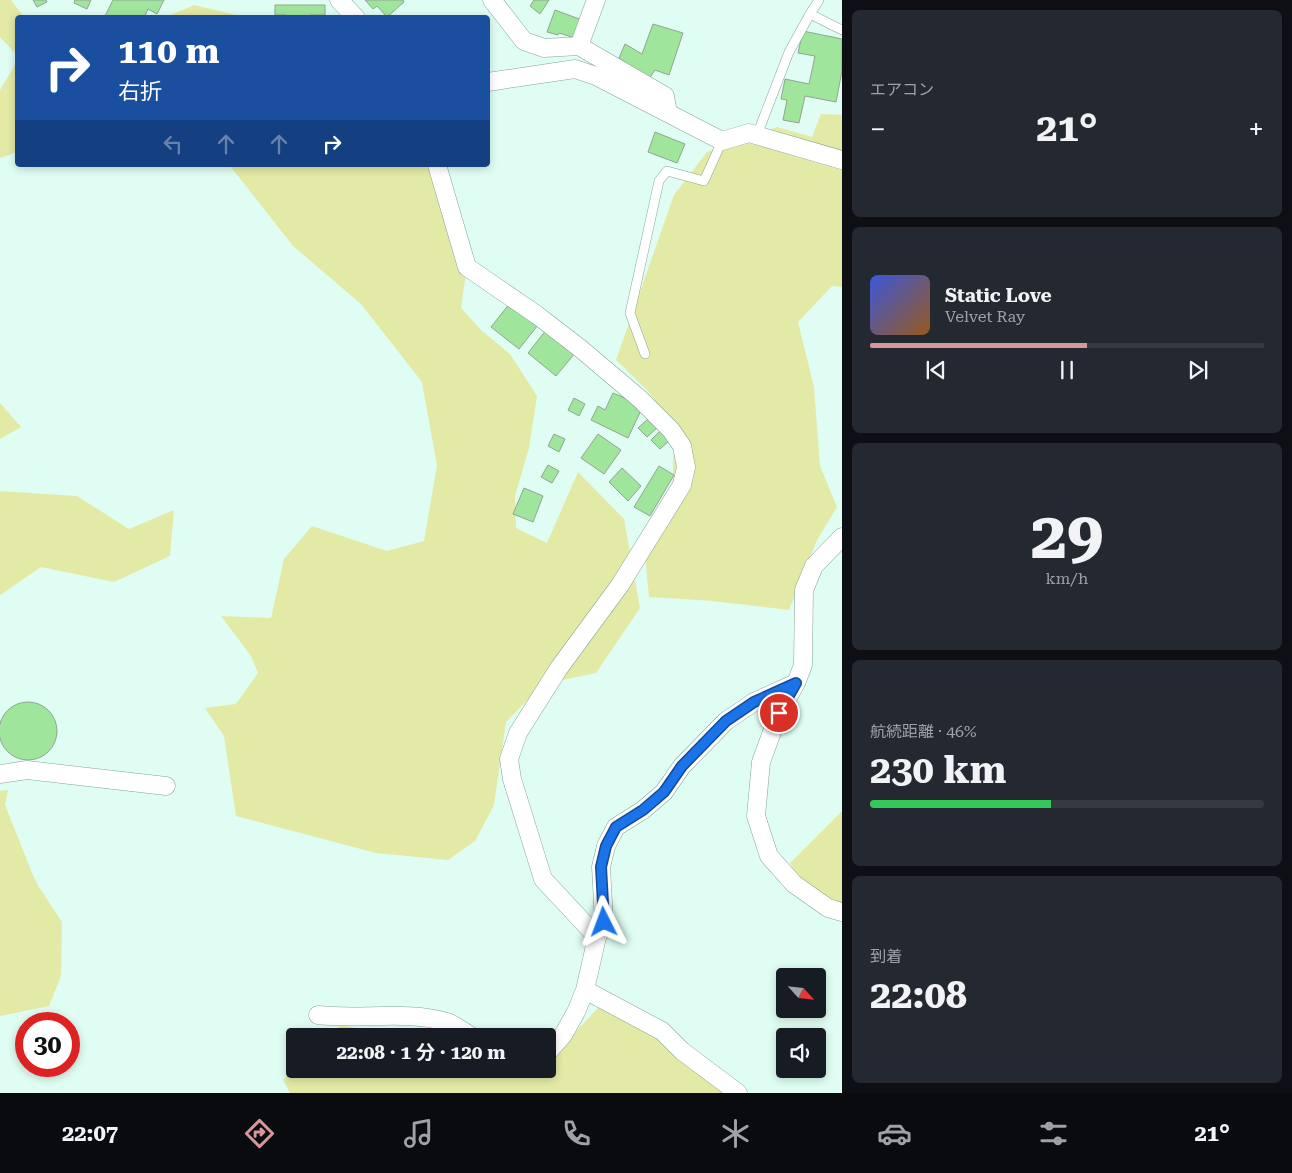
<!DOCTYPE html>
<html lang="ja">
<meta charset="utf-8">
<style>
body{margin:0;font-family:"Roboto Serif","Noto Sans JP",serif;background:#242831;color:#f1f3f6;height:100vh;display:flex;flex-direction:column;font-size:19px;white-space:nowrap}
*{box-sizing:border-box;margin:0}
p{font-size:16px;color:#9ea1a6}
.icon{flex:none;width:28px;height:28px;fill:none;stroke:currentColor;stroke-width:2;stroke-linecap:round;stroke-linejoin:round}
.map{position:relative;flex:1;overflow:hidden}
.panel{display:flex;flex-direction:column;gap:10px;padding:10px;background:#0d0f14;width:450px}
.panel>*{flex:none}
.top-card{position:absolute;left:15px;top:15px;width:475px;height:152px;border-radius:5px;box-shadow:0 2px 8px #0003;background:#1a4fa0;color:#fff;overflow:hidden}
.needle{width:32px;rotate:117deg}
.tools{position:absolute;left:776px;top:968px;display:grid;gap:10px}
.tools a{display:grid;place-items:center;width:50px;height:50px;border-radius:5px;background:#171b24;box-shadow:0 2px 8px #0003;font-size:25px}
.speed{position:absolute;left:15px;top:1012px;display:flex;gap:10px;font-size:25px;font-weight:700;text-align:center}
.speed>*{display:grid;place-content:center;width:65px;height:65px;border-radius:50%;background:#171b24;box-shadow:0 2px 8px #0003;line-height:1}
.speed .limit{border:8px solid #d22;background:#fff;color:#111}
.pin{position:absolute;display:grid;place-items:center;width:42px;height:42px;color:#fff;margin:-21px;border:2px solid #fff;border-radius:50%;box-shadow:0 1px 5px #0007}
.me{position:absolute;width:55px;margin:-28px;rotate:357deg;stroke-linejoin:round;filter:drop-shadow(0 0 4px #0008)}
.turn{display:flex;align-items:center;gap:18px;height:105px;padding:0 20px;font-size:22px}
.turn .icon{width:65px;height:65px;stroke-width:2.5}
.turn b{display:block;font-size:35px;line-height:42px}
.lanes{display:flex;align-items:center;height:48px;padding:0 20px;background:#0003;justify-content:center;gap:25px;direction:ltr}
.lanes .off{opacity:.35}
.big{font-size:38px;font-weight:700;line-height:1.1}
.panel .widget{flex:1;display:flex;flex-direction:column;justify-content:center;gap:8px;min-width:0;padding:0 18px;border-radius:8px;background:#242831}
.panel .dial{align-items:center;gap:0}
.dial b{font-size:65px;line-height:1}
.song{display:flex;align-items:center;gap:15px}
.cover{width:60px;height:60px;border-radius:8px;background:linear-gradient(135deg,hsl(230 70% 55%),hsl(30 70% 35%))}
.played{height:5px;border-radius:2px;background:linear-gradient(90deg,#d7989d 55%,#363941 55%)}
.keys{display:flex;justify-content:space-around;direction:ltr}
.heat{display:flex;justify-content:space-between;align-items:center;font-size:28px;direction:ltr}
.charge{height:8px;border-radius:4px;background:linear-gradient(90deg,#34c759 46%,#363941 0)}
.trip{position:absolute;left:286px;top:1028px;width:270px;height:50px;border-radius:5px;background:#171b24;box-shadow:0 2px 8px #0003;font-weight:700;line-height:50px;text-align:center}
.tab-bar{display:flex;height:80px;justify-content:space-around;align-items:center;background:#090b0e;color:#9ea1a6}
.tab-bar .icon{width:35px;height:35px}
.tab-bar .active{color:#d7989d}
.tab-bar b{font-size:22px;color:#f1f3f6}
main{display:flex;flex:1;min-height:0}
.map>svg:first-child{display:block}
.green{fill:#e3eaa5}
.building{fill:#a0e59c;stroke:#92a491}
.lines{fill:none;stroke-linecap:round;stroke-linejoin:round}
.service-casing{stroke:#88a49b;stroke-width:10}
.minor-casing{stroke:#88a49b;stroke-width:19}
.service{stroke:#fff;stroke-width:9}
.minor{stroke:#fff;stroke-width:18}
.route-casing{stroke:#114b97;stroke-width:12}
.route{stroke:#1a73e8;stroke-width:9}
</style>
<main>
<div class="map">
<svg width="842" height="1093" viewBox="0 0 842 1093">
<rect width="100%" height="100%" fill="#dffdf2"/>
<path class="green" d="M 0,0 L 11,0 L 24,17 L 18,18 L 17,55 L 0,37 Z
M 194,5 L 245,17 L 166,17 Z
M 17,61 L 17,152 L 0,158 L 0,90 Z
M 821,114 L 842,115 L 842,287 L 832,286 L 798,322 L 814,387 L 820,466 L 837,507 L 817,540 L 789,610 L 713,601 L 649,597 L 644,545 L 672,515 L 674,426 L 648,391 L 616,360 L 674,195 L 707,152 L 777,127 L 812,137 Z
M 227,165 L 435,165 L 467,267 L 461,308 L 482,331 L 510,354 L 537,396 L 529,448 L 515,496 L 516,528 L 547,543 L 578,472 L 624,519 L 640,608 L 596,673 L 543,684 L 506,722 L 494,805 L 475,841 L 448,860 L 376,853 L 236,816 L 224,736 L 205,708 L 236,704 L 258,673 L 251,656 L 221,616 L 271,618 L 284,559 L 312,526 L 387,551 L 424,541 L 437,466 L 422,382 L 361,304 L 293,246 L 231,167 Z
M 0,403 L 21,427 L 0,439 Z
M 0,491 L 77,496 L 129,529 L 174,510 L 170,556 L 114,582 L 41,567 L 0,595 Z
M 8,790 L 5,805 L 32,873 L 37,884 L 62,922 L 61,976 L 49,1006 L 0,1016 L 0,791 Z
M 842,811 L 842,903 L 802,886 L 790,863 Z
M 607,999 L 737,1093 L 290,1093 L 283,1080 L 295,1068 L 548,1069 L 548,1060 Z
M 341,1025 L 398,1036 L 329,1036 Z"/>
<path class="building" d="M 33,0 L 46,0 L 47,2 L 37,7 Z
M 75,0 L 91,0 L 87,9 L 74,3 Z
M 113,0 L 164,0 L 157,14 L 148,9 L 144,18 L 104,18 Z
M 365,0 L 403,0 L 404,2 L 387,17 L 377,6 L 373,9 Z
M 534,0 L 549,0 L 540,14 L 530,6 Z
M 275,5 L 325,5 L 325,15 L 310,15 L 310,18 L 286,18 L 286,15 L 275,15 Z
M 555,10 L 582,20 L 575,38 L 559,33 L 558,35 L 547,32 Z
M 653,24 L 683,33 L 669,75 L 655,70 L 649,79 L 619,58 L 625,44 L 642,54 Z
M 803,31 L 842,39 L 842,71 L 836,102 L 805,96 L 799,123 L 783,120 L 787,100 L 781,99 L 785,79 L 809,84 L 815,56 L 798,53 Z
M 655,132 L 685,144 L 677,163 L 648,152 Z
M 510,303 L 538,325 L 519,349 L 491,327 Z
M 547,329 L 576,352 L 556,376 L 528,353 Z
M 613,393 L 643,406 L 628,438 L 591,420 L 598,406 L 605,410 Z
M 574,398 L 585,404 L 579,416 L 568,410 Z
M 648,419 L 657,428 L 647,437 L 638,428 Z
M 661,430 L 670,440 L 660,449 L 651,440 Z
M 554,434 L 565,439 L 559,452 L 548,446 Z
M 598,434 L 621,450 L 604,474 L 581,458 Z
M 548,465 L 559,471 L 552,483 L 541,477 Z
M 659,466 L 674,475 L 650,516 L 634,507 Z
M 622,468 L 641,486 L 628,501 L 609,482 Z
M 524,488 L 543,496 L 533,522 L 513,514 Z
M-1 731a29 29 0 1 1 58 0a29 29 0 1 1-58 0Z"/>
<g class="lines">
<defs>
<path id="service" d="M 810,14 L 819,0
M 757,135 L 789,52 L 810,14 L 842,30
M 645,354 L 630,313 L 659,181 L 667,171 L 704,181 L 722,141"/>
<path id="minor" d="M 339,0 L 356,18
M 492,0 L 524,41 L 544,48 L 579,46 L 665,96 L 668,113
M 579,46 L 596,0
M 488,82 L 575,69 L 596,76 L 722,141 L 749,133 L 842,160
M 437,165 L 467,267 L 537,315 L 581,349 L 640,399 L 671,430 L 682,446 L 686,467 L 682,485 L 620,585 L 559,668 L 518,733 L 509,759 L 512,779 L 543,879 L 597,937
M 796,683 L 779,713 L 761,762 L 756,816 L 769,856 L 794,884 L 828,908 L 842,912
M 0,774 L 27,770 L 166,786
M 585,990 L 662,1031 L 682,1051 L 738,1093
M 318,1015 C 360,1020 408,1010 447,1022 C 455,1025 464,1032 471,1036
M 548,1052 L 563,1035 L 576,1012 L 585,990 L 597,937 L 604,922 L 601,867 L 606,846 L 616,827 L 643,810 L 664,792 L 682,766 L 726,721 L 754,702 L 796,683 L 803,665 L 804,590 L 814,566 L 842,537"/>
</defs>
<use href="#service" class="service-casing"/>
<use href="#minor" class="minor-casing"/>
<use href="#service" class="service"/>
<use href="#minor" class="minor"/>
</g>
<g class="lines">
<defs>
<path id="route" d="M 604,922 L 601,867 L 606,846 L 616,827 L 643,810 L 664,792 L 682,766 L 726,721 L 754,702 L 796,683 L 779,713"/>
</defs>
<use href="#route" class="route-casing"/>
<use href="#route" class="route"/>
</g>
</svg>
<div class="tools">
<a><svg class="needle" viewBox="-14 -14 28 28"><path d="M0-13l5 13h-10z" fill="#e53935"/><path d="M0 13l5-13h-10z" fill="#9ea1a6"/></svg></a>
<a><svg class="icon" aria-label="sound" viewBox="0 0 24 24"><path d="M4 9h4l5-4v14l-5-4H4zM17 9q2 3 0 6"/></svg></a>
</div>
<div class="speed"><div class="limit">30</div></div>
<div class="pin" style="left:779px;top:713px;background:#d93025"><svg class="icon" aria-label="arrive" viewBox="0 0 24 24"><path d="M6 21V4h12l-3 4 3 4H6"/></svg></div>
<svg class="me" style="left:604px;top:922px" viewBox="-20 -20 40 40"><path d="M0-17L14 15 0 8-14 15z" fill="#1a73e8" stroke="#fff" stroke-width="4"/></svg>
<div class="trip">22:08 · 1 分 · 120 m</div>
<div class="top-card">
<div class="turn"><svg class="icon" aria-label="right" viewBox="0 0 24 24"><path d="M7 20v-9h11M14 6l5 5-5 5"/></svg><div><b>110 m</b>右折</div></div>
<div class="lanes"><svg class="icon off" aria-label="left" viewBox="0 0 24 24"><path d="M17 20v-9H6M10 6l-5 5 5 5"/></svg><svg class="icon off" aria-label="ahead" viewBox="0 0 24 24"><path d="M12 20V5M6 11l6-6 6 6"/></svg><svg class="icon off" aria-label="ahead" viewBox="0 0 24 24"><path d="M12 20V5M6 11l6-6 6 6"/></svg><svg class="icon" aria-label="right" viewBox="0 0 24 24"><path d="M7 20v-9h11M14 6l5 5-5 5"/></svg></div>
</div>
</div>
<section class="panel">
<div class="widget"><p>エアコン</p>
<div class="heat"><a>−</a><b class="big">21°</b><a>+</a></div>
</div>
<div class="widget">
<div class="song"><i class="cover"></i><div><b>Static Love</b><p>Velvet Ray</p></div></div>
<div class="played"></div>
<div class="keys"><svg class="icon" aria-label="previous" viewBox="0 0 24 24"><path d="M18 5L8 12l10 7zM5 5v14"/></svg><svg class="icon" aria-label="pause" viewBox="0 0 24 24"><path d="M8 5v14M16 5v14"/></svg><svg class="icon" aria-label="next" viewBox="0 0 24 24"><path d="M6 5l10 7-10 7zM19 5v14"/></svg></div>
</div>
<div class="widget dial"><b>29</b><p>km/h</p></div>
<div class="widget"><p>航続距離 · 46%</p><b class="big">230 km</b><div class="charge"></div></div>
<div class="widget"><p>到着</p><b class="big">22:08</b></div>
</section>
</main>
<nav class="tab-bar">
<b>22:07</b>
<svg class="icon active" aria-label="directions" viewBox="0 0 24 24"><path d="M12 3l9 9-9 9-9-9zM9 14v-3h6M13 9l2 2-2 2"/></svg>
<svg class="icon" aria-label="music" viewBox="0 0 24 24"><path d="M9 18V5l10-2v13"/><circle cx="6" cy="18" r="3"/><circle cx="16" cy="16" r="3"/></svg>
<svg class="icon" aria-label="phone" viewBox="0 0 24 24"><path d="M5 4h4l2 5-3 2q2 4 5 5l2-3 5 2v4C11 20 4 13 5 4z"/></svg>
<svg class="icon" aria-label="climate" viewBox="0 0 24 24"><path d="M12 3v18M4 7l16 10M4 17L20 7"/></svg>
<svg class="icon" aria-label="car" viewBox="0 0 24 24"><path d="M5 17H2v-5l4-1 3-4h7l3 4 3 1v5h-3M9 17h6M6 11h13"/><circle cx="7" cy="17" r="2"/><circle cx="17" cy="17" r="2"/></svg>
<svg class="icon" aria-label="filters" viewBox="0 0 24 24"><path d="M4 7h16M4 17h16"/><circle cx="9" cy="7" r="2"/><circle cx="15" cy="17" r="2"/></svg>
<b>21°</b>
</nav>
